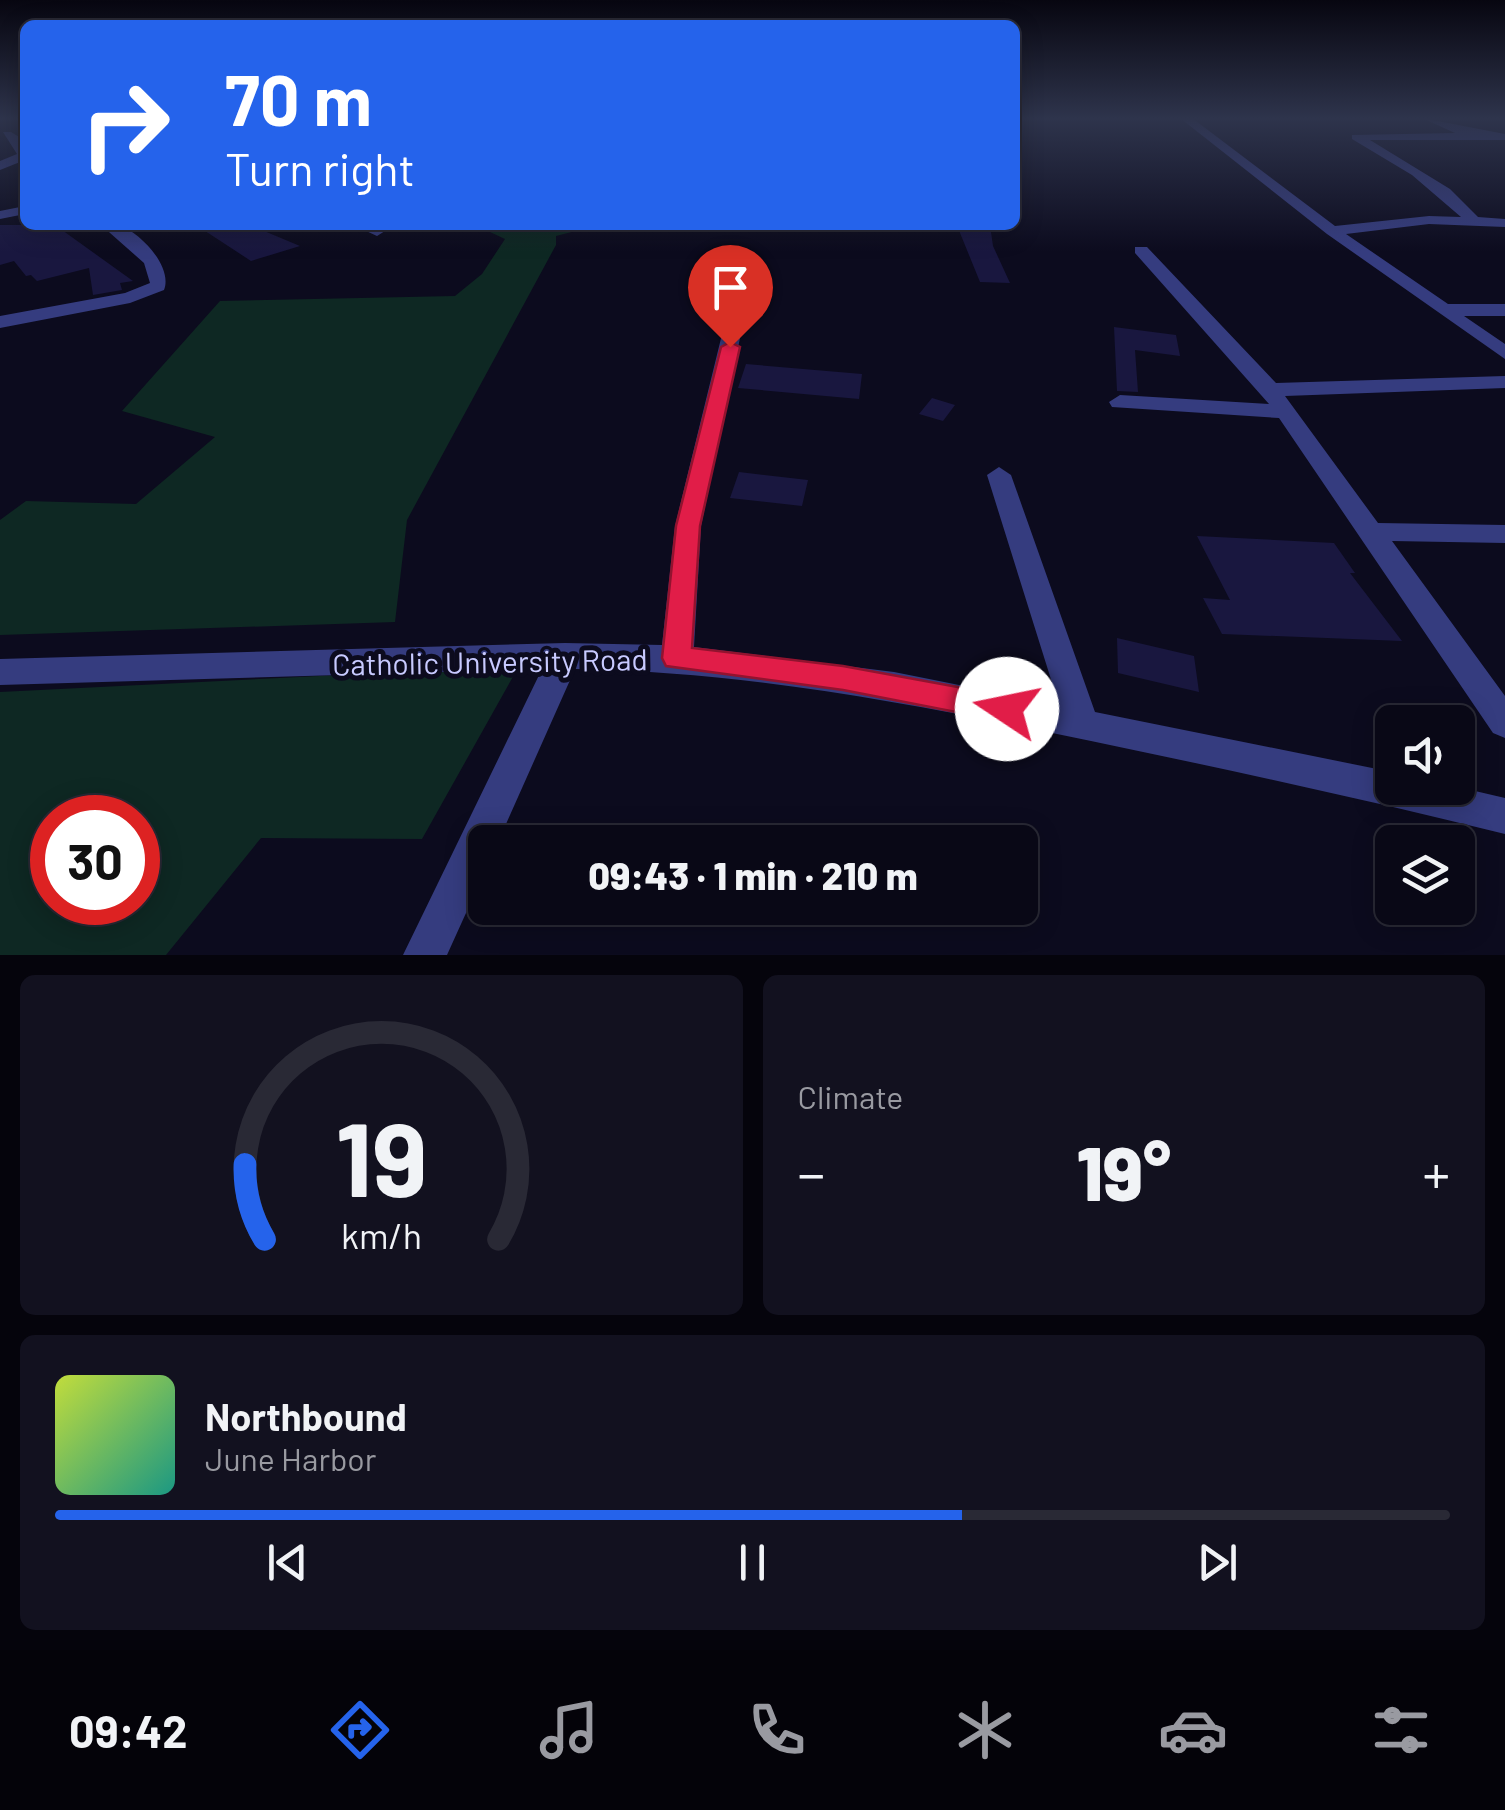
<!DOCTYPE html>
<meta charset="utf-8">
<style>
body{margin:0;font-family:Barlow,sans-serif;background:#12111f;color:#f1f3f6;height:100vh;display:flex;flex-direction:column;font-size:38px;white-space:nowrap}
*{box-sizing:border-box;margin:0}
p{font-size:32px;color:#999aa1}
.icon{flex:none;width:55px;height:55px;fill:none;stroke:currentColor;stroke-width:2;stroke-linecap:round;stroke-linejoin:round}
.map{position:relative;height:955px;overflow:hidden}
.drawer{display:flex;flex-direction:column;gap:20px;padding:20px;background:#05040c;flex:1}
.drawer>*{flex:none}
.hud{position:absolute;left:20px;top:20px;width:1000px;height:210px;border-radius:15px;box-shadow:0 5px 25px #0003,0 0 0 2px #292935;background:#2563eb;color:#fff;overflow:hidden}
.buttons{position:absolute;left:1375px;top:705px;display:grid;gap:20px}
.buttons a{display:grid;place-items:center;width:100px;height:100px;border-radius:15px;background:#090816;box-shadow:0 5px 25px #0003,0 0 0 2px #292935;font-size:50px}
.speed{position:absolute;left:30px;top:795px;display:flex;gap:20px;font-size:50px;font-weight:700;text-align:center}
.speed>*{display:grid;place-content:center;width:130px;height:130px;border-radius:50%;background:#090816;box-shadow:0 5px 25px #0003,0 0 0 2px #292935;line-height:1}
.speed .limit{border:15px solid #d22;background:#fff;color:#111}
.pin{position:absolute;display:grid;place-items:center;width:85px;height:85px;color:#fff;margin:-102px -42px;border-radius:50% 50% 50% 0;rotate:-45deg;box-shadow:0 0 10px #0007}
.pin .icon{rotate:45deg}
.me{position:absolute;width:110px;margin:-55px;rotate:281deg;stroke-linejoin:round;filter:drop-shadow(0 0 8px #0008)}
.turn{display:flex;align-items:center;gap:35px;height:210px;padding:0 40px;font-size:45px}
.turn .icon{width:130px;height:130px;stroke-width:2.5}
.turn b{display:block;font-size:70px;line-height:85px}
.big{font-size:75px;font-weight:800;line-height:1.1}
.drawer .card{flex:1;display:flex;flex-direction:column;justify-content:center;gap:15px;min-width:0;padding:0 35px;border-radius:15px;background:#12111f}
.drawer .dial{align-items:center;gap:0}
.dial svg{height:260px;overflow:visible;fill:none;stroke:#292935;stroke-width:7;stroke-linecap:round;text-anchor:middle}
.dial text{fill:#f1f3f6;stroke:none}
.song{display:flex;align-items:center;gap:30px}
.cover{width:120px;height:120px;border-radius:15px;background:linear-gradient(135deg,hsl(70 70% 55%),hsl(170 70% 35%))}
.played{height:10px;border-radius:5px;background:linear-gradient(90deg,#2563eb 65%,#292935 65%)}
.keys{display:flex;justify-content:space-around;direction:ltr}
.heat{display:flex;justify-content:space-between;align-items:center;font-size:55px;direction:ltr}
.drawer .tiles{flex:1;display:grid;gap:20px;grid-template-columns:1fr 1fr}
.card:last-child{grid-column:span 2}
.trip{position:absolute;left:468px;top:825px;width:570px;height:100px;border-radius:15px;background:#090816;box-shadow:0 5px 25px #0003,0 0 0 2px #292935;font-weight:800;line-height:100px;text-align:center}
.menu{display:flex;height:160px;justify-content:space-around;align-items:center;background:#040309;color:#999aa1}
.menu .icon{width:70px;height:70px}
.menu .active{color:#2563eb}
.menu b{font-size:45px;color:#f1f3f6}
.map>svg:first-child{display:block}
.green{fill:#0e2823;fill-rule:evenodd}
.building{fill:#19173f}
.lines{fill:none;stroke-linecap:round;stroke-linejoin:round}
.minor{fill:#353c7f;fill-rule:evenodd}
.route{fill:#e11d48;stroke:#92132f;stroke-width:2.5}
.labels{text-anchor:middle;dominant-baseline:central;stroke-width:10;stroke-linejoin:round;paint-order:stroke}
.near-street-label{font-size:30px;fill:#c8caff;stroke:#0c0b1e}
</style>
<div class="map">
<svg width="1505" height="955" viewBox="0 0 1505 955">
<rect width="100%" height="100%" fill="#0c0b1e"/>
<path class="green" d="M 475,225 L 599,225 L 556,236 L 556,245 L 407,520 L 395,622 L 0,635 L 0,520 L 26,501 L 136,504 L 215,437 L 122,411 L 220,301 L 455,296 L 482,274 L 505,239 Z
M 519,666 L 422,839 L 261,838 L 166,955 L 0,955 L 0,692 ZM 52,818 L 138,818 L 138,902 L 52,902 Z"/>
<path class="building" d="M 0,225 L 55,225 L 133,281 L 120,283 L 122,290 L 93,295 L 89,268 L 37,281 L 31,275 L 26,276 L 14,261 L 0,265 Z
M 196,225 L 250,225 L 300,246 L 251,261 Z
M 958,228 L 991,232 L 993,246 L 1010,283 L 980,282 Z
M 1114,327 L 1176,335 L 1180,356 L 1135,350 L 1138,392 L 1117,391 Z
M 746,364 L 862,374 L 859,399 L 738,388 Z
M 932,398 L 955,405 L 943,421 L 919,414 Z
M 739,472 L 808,480 L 802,506 L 730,498 Z
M 1197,536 L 1334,543 L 1355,573 L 1350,573 L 1402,641 L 1222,634 L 1203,598 L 1230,600 Z
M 1117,638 L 1194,656 L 1199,692 L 1118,673 Z"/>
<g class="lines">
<path class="minor" d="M 1180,118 L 1192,118 L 1335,226 L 1429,216 L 1461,217 L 1412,175 L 1352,139 L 1352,135 L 1455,133 L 1422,118 L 1505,134 L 1505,140 L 1370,140 L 1450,189 L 1478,217 L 1505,219 L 1505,227 L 1429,224 L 1346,234 L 1448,304 L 1505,304 L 1505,316 L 1464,316 L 1505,344 L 1505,359 L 1327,234 Z
M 3,132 L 11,132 L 24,140 L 25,160 L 0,170 L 0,161 L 17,154 Z
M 25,206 L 25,214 L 0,219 L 0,211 Z
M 101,225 C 107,225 113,223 119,225 C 141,233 173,267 164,290 L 130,303 L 0,328 L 0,316 L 125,293 L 150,283 L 144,263 Z
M 353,225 L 375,225 L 385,231 L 377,236 Z
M 1135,247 L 1147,247 L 1276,383 L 1505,376 L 1505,388 L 1285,396 L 1378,523 L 1505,525 L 1505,543 L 1392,541 L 1505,696 L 1505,738 L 1493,733 L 1279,418 L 1112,407 L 1109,402 L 1120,395 L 1269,404 L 1135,253 Z
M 748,256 L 756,261 L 701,526 L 694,647 L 894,672 L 1059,705 L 987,475 L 999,467 L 1011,475 L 1095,712 L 1392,772 L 1392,788 L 1458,787 L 1505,798 L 1505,834 C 1368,800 1230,770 1091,741 C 919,705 752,672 575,669 L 498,842 L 485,842 L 485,871 L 447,955 L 403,955 L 542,669 L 0,685 L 0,659 L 565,643 L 662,645 L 675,526 L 740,261 Z"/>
</g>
<linearGradient id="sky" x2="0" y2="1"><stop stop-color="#070610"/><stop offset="0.47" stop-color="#2e344c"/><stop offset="1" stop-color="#2e344c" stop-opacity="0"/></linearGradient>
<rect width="1505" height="252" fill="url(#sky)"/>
<path class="route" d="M 730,342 L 740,347 L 700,526 L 692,648 L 843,666 L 1007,696 L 1018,700 L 1022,709 L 1018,718 L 1007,722 L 843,690 L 666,666 L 662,658 L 676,526 L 721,347 Z"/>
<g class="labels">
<g class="near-street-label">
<text transform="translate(490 661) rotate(-1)">Catholic University Road</text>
</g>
</g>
</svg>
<div class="buttons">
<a><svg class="icon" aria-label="sound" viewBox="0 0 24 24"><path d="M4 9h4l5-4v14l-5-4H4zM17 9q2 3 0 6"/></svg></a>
<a><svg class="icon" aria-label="layers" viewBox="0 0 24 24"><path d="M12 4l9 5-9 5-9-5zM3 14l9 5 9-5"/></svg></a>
</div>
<div class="speed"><div class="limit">30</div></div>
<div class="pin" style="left:730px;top:347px;background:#d93025"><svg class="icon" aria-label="arrive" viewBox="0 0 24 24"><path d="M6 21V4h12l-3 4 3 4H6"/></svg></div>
<svg class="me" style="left:1007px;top:709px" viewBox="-20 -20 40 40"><circle r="19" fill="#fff"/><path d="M0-13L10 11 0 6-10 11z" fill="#e11d48"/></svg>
<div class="trip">09:43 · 1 min · 210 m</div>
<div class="hud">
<div class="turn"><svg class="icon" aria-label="right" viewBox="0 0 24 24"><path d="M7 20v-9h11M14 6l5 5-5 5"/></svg><div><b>70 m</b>Turn right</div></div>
</div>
</div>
<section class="drawer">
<div class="tiles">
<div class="card dial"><svg viewBox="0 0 100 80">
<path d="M14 69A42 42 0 1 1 86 69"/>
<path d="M14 69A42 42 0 0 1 8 46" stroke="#2563eb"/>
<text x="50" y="56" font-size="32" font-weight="700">19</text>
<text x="50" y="72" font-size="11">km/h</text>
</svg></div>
<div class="card"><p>Climate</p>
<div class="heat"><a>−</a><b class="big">19°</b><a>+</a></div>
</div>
<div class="card">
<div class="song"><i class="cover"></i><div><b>Northbound</b><p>June Harbor</p></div></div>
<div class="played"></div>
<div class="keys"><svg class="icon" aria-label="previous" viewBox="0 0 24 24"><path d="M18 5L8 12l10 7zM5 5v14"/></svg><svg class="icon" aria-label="pause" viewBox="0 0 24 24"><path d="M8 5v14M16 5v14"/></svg><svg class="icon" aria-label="next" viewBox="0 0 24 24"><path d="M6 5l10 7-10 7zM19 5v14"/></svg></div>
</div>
</div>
</section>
<nav class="menu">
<b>09:42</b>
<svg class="icon active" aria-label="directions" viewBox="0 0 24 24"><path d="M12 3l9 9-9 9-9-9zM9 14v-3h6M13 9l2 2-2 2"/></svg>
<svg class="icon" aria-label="music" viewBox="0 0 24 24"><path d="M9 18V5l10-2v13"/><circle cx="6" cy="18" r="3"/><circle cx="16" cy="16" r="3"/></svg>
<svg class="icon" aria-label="phone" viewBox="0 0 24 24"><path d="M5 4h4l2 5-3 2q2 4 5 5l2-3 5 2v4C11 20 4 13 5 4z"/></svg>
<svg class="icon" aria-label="climate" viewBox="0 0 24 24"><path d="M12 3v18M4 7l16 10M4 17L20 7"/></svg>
<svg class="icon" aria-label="car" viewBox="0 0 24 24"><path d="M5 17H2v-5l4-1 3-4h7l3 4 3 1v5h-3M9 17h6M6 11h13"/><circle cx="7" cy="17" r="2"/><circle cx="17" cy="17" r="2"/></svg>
<svg class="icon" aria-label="filters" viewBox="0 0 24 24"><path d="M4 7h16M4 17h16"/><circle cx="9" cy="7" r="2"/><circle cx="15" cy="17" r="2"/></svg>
</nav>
